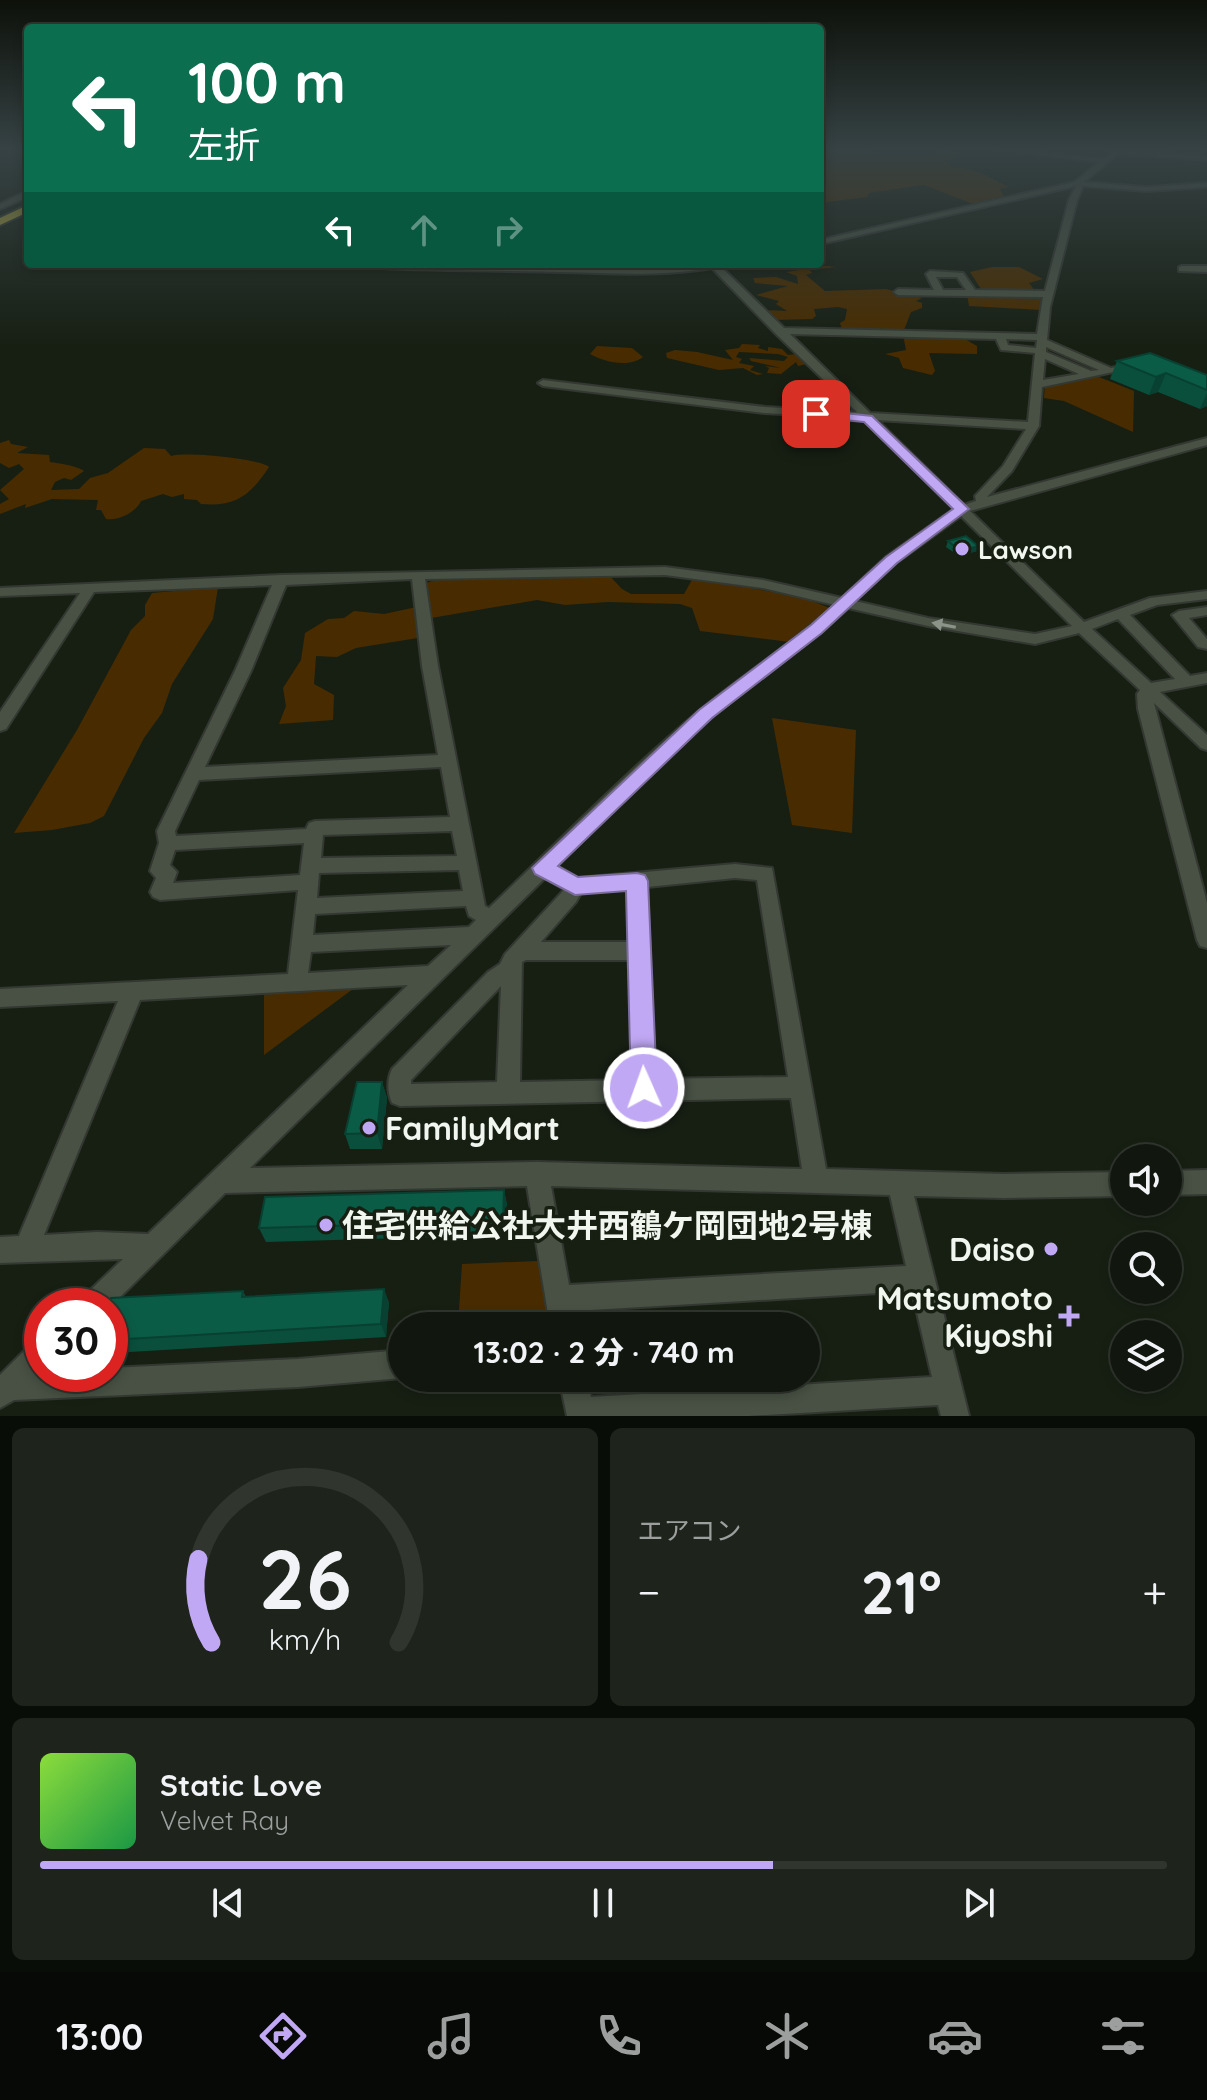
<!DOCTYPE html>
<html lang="ja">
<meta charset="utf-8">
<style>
body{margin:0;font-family:Quicksand,"Noto Sans JP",sans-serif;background:#1e241c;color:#f1f3f6;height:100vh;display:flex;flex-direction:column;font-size:30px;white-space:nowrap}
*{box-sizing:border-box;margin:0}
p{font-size:26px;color:#9c9f9e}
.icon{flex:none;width:44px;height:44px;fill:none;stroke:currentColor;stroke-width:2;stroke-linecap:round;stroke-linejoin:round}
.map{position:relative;height:1416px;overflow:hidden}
.side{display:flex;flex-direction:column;gap:12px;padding:12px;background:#090d08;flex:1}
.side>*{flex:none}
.hud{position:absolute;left:24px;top:24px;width:800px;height:244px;border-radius:8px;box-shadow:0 4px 12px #0003,0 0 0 2px #30362e;background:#0b6e4f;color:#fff;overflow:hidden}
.buttons{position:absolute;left:1110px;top:1144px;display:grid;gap:16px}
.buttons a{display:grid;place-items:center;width:72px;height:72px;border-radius:50%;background:#11170e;box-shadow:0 4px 12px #0003,0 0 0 2px #30362e;font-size:40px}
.speed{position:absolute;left:24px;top:1288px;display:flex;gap:16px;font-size:40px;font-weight:700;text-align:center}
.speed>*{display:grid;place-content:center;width:104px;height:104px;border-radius:50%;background:#11170e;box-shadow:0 4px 12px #0003,0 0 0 2px #30362e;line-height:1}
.speed .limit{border:12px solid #d22;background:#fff;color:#111}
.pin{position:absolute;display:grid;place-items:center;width:68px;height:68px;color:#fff;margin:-34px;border-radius:16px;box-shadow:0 4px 12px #0006}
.me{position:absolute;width:88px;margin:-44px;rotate:358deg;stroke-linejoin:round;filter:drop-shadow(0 0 6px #0008)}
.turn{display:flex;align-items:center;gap:28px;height:168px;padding:0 32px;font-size:36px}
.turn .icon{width:104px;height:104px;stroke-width:2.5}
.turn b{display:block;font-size:56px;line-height:68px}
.lanes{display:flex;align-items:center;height:76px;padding:0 32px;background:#0003;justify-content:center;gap:40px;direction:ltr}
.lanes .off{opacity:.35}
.big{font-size:60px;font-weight:800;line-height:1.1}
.side .widget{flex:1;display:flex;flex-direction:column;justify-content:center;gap:12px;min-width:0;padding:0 28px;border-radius:12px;background:#1e241c}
.side .dial{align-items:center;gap:0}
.dial svg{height:208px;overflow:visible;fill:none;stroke:#30362e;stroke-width:7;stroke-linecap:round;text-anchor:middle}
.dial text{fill:#f1f3f6;stroke:none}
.song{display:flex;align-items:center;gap:24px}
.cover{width:96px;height:96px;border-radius:12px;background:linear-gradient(135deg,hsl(90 70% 55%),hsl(140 70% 35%))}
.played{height:8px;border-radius:4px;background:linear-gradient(90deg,#c0a8f4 65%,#30362e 65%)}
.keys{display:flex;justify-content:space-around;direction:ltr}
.heat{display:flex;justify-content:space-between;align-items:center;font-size:44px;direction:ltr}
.side .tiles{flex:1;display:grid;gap:12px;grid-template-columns:1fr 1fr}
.widget:last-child{grid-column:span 2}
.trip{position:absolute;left:388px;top:1312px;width:432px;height:80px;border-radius:40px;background:#11170e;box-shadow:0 4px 12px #0003,0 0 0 2px #30362e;font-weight:800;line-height:80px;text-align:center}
.menu{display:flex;height:128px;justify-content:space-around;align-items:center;background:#070906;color:#9c9f9e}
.menu .icon{width:56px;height:56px}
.menu .selected{color:#c0a8f4}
.menu b{font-size:36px;color:#f1f3f6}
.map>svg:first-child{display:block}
.green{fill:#482c00}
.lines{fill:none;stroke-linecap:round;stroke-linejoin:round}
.minor-casing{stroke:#333831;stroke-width:4}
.highway-casing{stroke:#333831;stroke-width:4}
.minor{fill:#485144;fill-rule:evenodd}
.highway{fill:#b1a638;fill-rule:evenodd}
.wall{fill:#094f3c}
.shaded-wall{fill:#084031}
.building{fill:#0b5c46;stroke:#084031;stroke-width:2}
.oneway{fill:#8c9388}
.route{fill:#c0a8f4;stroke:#7d6d9f;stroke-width:2}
.poi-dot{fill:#c0a8f4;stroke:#171f13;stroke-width:3}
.labels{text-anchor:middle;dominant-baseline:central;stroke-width:7;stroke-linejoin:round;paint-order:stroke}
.poi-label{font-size:26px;font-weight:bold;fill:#f1f6ee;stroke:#171f13;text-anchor:start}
.near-poi-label{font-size:32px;font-weight:bold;fill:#f1f6ee;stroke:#171f13;text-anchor:start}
</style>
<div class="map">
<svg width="1207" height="1416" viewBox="0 0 1207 1416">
<rect width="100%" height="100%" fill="#171f13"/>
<path class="green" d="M 820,149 L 852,149 L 876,153 L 877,156 L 934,156 L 937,150 L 947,151 L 945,157 L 948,151 L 958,152 L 957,158 L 948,160 L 949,165 L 979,172 L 1009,187 L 1000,189 L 1005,199 L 976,205 L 924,185 L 869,193 L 867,197 L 827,202 L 820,208 Z
M 826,266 L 836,267 L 810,270 L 812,273 L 806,275 L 825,291 L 886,289 L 922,298 L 916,301 L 922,303 L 922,308 L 911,312 L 904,330 L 963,338 L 977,346 L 977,354 L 929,353 L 935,371 L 932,375 L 903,368 L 899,358 L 885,354 L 906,350 L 903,335 L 887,330 L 842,329 L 840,323 L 845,320 L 847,309 L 838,307 L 814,309 L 816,316 L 812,319 L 773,320 L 764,310 L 787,311 L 776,304 L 779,301 L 756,295 L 788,286 L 755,283 L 753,278 L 776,277 L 798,284 L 797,276 L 786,272 Z
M 992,267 L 1019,267 L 1043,279 L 1029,283 L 1033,288 L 1032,292 L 1042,296 L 1041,310 L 969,306 L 967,294 L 981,289 L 970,272 Z
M 742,344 L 760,345 L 758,348 L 768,351 L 768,347 L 782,349 L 788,355 L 796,354 L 807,364 L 798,366 L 796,362 L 781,374 L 767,373 L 769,368 L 765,366 L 781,368 L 751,361 L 749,358 L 784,361 L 788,357 L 778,354 L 739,352 L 736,357 L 742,359 L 739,363 L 754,366 L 750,370 L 763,374 L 757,375 L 743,368 L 719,370 L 667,358 L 666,353 L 675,350 L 697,352 L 733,360 L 725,350 L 739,348 Z
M 597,346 L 632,348 L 643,357 C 629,368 604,362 590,354 Z
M 1094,375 L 1134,391 L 1133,432 L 1064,401 L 1044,398 L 1045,384 Z
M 9,440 L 11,444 L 28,447 L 17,453 L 49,455 L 50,462 C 58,463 78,466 84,471 L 71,480 L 64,478 L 55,482 L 51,490 L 79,489 L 90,478 L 108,473 L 144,448 L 165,449 L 171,456 C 186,451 262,459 269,467 C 250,496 235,507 201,504 L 197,500 L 184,499 L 184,494 L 172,497 L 163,494 L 141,501 C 136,512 119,521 106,519 L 101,510 L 96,510 L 98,500 L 52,499 L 25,508 L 26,504 L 0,514 L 0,504 L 9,499 L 0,490 L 24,469 L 19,464 L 9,468 L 0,463 L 0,443 Z
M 607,573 L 622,589 L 631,594 L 684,594 L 693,578 L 801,597 L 830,608 L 790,642 L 700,631 L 692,608 L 680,604 L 608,602 L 565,605 L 537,600 L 431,618 L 430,636 L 356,648 L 337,657 L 316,656 L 314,684 L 334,695 L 333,720 L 279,724 L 286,706 L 283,688 L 301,660 L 305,633 L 328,619 L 344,618 L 354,611 L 384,614 L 426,605 L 424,584 L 437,579 Z
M 218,587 L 213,619 L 172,684 L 162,713 L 144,738 L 104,816 L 90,823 L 52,830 L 14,833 L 77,730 L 131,630 L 145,616 L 145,605 L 152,593 Z
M 772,718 L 856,730 L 852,833 L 792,825 Z
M 361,983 L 264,1055 L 264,988 Z
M 538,1261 L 549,1326 L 458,1326 L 462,1264 Z"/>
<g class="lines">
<defs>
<path id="minor" d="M 23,149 L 28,149 L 28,151 L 24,150 Z
M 995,149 L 1104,159 L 1116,149 L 1207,156 L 1207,160 L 1118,154 L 1084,182 L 1146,187 L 1207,183 L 1207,187 L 1146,191 L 1083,186 L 1077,200 L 1050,307 L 1047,340 L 1111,368 L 1132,364 L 1137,367 L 1042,387 L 1039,426 L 1012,471 L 987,497 L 1207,438 L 1207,445 L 970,511 L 1084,622 L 1150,598 L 1207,591 L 1207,599 L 1157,605 L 1130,615 L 1190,676 L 1207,673 L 1207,683 L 1160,692 L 1207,735 L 1207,750 L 1201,748 L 1154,703 L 1207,903 L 1207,948 L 1200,946 L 1197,940 L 1138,709 L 1137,694 L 1140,690 L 1079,633 L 1035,644 L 928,626 L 848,608 C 805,648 755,681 710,719 C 656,765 607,817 556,867 L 577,878 L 735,864 L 772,868 L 826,1169 L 1004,1174 L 1124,1172 L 1124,1196 L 1004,1198 L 914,1196 L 969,1416 L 941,1416 L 938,1405 L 748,1416 L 567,1416 L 559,1378 L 587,1378 L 591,1397 L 932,1377 L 912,1291 L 574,1311 L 576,1326 L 550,1326 L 527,1186 L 225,1193 L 110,1307 L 79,1306 L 83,1297 L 123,1259 L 0,1263 L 0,1237 L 19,1236 L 118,1001 L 0,1007 L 0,989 L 288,974 L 298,890 L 160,900 L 153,897 L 150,892 L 156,878 L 150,871 L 159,843 L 157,831 L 235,671 L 272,585 L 94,592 L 6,729 L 0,731 L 0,712 L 80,593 L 0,596 L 0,588 L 281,575 L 665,567 L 763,580 L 842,598 L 886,557 L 954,509 L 864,419 L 765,413 L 543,386 L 538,383 L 543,380 L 765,407 L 857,412 L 775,333 L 712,268 C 660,277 611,273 560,272 C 494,270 429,271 364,267 L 360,264 L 430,266 L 550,264 L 612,270 L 722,264 L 720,266 L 784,328 L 1037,334 L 1043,297 L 898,295 L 894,292 L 898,289 L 934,290 L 926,274 L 930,271 L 963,273 L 975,290 L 1045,291 L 1069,200 L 1076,186 L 820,244 L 820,240 L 1075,182 L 1099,162 ZM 936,277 L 957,277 L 966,290 L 943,290 ZM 790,334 L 996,339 L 1001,350 L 1035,353 L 1028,422 L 870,413 ZM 1006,339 L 1037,340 L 1036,348 L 1008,345 ZM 1046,347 L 1099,370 L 1091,371 L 1046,352 ZM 1045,359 L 1079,374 L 1043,380 ZM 877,420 L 1026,429 L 1003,466 L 975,496 L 976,501 L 964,505 ZM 961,516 L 1072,626 L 1035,634 L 928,618 L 855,601 L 896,563 ZM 665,575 L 763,588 L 835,605 C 792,644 744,674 699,711 C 626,772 558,842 489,908 L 485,906 L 438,666 L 425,579 ZM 412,579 L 422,666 L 438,755 L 205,767 L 251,671 L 286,585 ZM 1118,619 L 1175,679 L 1151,683 L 1092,629 ZM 441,767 L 450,817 L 315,821 L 309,823 L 306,829 L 176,836 L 175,831 L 199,780 ZM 452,831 L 457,856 L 321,858 L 323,835 ZM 304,843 L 300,875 L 173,883 L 177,872 L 170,865 L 175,850 ZM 459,870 L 463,891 L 317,898 L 319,873 ZM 545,878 L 564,889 L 562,892 L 505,954 L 500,964 L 488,972 L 392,1069 C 387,1079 387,1092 392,1103 L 400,1106 L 791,1098 L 802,1169 L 537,1162 L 250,1168 ZM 735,878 L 757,880 L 788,1077 L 655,1079 L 647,887 ZM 628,889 L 629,942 L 541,942 L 576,902 L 581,893 ZM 466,906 L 469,916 L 476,920 L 469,927 L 313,935 L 315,914 ZM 451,945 L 428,966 L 308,973 L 311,952 ZM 526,960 L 629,960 L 633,1080 L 520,1082 L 522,962 ZM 408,985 L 148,1234 L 97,1232 L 44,1235 L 140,1000 ZM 501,986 L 497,1082 L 411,1084 L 411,1080 ZM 551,1186 L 890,1195 L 906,1266 L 569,1285 Z
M 25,192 L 28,192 L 28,197 L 0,209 L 0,204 Z
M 1182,266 L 1207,266 L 1207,272 L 1179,271 L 1179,267 Z
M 1207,607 L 1207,615 L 1189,618 L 1207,639 L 1207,649 L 1198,647 L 1172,615 L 1179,611 Z
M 1207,1170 L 1207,1194 L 1168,1195 L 1168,1171 Z
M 42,1339 L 42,1374 L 110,1374 L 110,1368 L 298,1359 L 402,1350 L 402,1378 L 298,1387 L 14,1400 L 0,1408 L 0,1375 L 32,1343 Z"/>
<path id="highway" d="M 28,205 L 28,212 L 0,225 L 0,218 Z"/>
</defs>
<use href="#minor" class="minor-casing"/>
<use href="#highway" class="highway-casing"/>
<use href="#minor" class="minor"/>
<use href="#highway" class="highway"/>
</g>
<path class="wall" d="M 1117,361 L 1207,375 L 1207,406 L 1200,409 L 1158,392 L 1149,395 L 1110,379 Z
M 948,541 L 978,546 L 977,551 L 959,556 L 946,547 Z
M 382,1082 L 387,1098 L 382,1149 L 350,1149 L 345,1134 Z
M 504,1190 L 507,1205 L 506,1235 L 266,1242 L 259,1228 Z
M 243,1291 L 246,1297 L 389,1302 L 386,1337 L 113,1353 L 110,1350 L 110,1306 Z"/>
<path class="shaded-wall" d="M 1166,373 L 1158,392 L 1149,395 L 1156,377 Z
M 1207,393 L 1207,406 L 1200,409 Z
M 978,546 L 977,551 L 959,556 L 960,551 Z
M 382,1082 L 387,1098 L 382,1149 L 377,1133 Z
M 504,1190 L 507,1205 L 506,1235 L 503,1221 Z
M 384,1289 L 389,1302 L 386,1337 L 381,1324 Z"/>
<path class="building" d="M 1150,353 L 1207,375 L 1207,390 L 1166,373 L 1156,377 L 1117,361 Z
M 966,536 L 978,546 L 960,551 L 948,541 Z
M 357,1082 L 382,1082 L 377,1133 L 345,1134 Z
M 504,1190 L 503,1221 L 259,1228 L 265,1197 Z
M 384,1289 L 381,1324 L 110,1340 L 109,1306 L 111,1298 L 243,1291 L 242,1297 Z"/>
<defs><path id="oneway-solid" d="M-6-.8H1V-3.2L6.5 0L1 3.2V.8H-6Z" transform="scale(2)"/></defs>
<use class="oneway" href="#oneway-solid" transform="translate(944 625) rotate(-169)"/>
<linearGradient id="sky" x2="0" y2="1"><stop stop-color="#0d110a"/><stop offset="0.43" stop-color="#364244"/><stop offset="1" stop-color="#364244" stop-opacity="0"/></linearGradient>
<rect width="1207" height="347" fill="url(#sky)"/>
<path class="route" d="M 816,410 L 872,416 L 969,509 L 897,563 L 822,633 L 712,718 L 558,866 L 578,877 L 637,873 L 645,875 L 648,881 L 657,1088 L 653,1097 L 644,1100 L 635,1097 L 631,1088 L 626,891 L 575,895 L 535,874 L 532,868 L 699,710 L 811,625 L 886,557 L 953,509 L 864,422 L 812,417 L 812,412 Z"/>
<g class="poi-dot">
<circle cx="962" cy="549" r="8"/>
<circle cx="369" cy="1128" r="8"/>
<circle cx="326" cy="1225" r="8"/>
<circle cx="1051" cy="1249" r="8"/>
<path d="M1065 1304h8v8h8v8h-8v8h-8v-8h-8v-8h8z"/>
</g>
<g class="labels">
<g class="poi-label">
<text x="978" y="549">Lawson</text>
</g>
<g class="near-poi-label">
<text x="385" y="1128">FamilyMart</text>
<text x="342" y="1225">住宅供給公社大井西鶴ケ岡団地2号棟</text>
<text x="1035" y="1249" text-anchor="end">Daiso</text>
<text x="1053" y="1298" text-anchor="end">Matsumoto<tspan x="1053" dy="37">Kiyoshi</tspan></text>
</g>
</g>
</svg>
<div class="buttons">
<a><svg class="icon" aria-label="sound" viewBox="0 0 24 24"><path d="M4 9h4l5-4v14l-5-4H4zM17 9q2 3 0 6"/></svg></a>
<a><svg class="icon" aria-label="search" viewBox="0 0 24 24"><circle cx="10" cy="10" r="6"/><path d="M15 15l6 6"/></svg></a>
<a><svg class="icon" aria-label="layers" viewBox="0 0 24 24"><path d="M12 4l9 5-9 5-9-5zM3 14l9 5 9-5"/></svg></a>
</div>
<div class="speed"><div class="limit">30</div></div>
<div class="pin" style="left:816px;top:414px;background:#d93025"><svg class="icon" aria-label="arrive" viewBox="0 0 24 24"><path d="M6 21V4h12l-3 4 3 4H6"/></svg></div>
<svg class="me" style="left:644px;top:1088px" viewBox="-20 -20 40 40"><circle r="17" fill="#c0a8f4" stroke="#fff" stroke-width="3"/><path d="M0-11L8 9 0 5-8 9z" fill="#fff"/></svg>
<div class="trip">13:02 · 2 分 · 740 m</div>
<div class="hud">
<div class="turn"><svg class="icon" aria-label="left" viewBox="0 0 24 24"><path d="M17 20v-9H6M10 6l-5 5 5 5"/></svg><div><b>100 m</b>左折</div></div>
<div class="lanes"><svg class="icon" aria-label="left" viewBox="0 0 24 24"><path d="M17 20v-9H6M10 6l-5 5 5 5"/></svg><svg class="icon off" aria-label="ahead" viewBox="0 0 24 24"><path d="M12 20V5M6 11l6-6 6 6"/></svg><svg class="icon off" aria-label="right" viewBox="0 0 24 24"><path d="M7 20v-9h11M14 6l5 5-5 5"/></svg></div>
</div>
</div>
<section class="side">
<div class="tiles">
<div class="widget dial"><svg viewBox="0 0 100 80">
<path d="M14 69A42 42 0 1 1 86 69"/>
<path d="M14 69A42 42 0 0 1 9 37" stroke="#c0a8f4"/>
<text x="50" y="56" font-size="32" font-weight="700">26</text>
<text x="50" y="72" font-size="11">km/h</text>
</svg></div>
<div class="widget"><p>エアコン</p>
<div class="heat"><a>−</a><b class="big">21°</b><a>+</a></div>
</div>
<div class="widget">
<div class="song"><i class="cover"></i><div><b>Static Love</b><p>Velvet Ray</p></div></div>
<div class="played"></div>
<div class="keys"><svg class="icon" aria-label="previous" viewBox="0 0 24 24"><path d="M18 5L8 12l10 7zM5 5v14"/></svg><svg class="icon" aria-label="pause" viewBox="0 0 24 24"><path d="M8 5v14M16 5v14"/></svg><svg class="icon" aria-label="next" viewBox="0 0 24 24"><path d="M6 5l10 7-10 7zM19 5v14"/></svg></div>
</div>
</div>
</section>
<nav class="menu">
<b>13:00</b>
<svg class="icon selected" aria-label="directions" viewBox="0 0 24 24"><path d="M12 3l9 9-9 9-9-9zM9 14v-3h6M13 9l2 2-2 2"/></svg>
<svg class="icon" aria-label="music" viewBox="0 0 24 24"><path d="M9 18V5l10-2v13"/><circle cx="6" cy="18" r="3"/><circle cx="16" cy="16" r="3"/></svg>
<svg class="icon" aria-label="phone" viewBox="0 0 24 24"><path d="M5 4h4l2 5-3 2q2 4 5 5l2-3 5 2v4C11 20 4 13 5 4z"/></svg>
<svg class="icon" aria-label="climate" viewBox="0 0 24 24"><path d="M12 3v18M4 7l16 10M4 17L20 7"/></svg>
<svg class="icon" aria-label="car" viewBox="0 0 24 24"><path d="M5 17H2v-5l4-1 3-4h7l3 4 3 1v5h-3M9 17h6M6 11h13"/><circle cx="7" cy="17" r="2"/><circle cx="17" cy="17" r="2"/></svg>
<svg class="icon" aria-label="filters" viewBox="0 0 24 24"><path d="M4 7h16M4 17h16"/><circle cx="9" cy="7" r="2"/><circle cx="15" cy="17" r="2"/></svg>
</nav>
